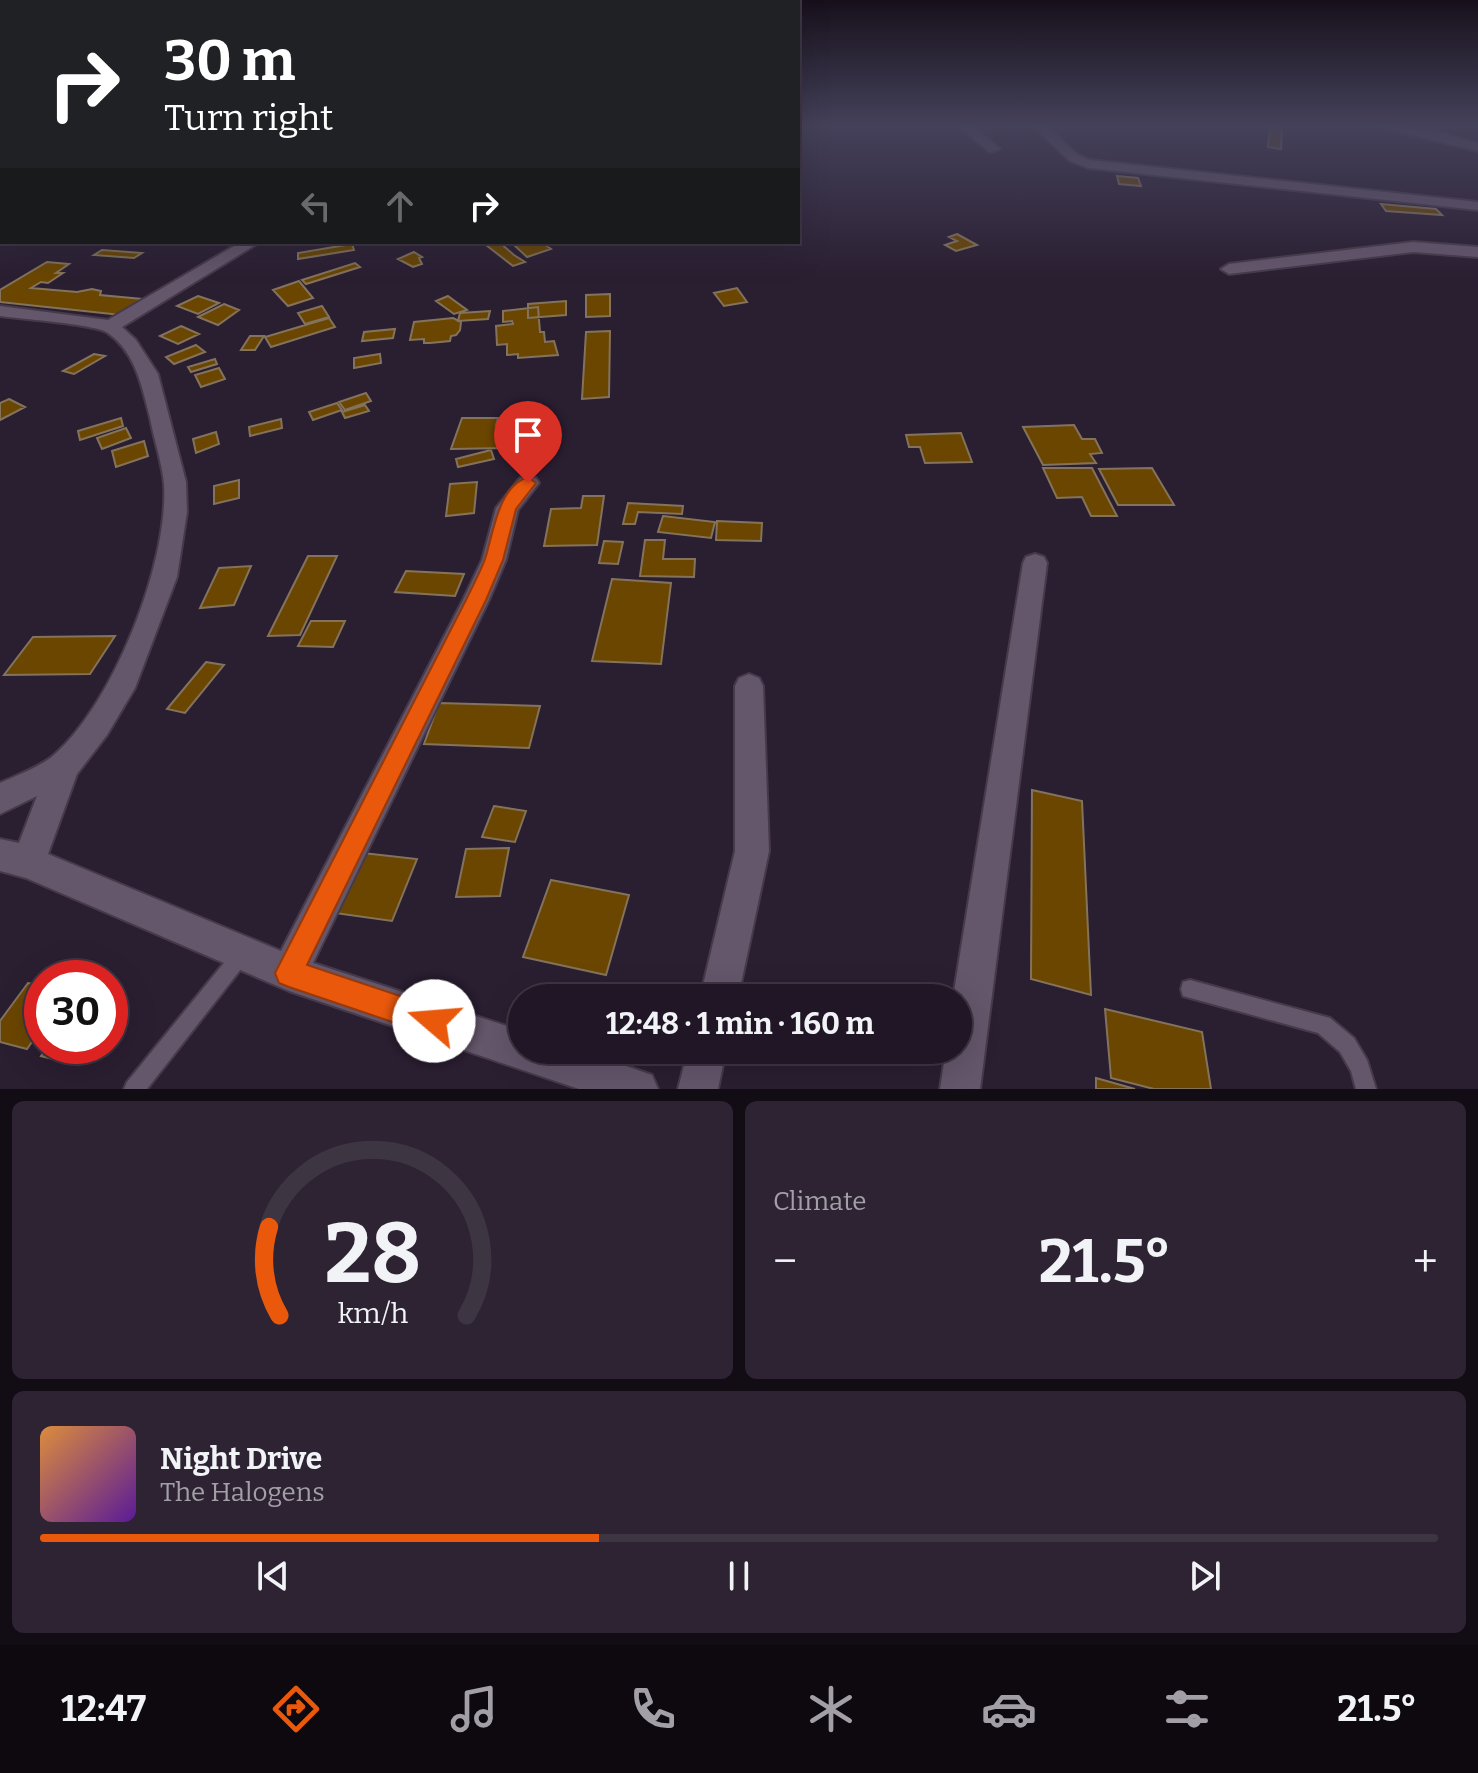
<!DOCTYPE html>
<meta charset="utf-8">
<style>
body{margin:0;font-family:Bitter,serif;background:#2d2332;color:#f1f3f6;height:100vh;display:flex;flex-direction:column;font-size:30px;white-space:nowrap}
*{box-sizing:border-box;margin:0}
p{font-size:26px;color:#a29fa7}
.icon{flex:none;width:44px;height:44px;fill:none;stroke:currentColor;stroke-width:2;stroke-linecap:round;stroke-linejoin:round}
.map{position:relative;height:1089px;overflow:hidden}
.drawer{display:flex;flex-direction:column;gap:12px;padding:12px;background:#120c14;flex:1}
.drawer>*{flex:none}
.hud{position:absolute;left:0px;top:0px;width:800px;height:244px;box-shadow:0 8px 32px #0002,0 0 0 2px #3d3542;background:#202124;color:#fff;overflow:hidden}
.speed{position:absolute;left:24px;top:960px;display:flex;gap:16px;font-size:40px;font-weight:700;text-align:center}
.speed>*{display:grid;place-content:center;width:104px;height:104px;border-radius:50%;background:#201625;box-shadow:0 8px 32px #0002,0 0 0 2px #3d3542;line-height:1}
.speed .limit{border:12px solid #d22;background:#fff;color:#111}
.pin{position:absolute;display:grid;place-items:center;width:68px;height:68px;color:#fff;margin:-82px -34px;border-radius:50% 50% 50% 0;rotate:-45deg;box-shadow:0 0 8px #0007}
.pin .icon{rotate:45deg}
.me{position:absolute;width:88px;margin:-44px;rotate:288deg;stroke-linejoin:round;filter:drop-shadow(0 0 6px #0008)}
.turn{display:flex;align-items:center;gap:28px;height:168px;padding:0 32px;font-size:36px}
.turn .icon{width:104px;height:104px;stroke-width:2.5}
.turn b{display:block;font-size:56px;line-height:68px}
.lanes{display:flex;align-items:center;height:76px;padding:0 32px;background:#0003;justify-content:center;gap:40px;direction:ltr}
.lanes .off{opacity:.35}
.big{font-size:60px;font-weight:700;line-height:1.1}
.drawer .widget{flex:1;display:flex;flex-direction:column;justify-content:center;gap:12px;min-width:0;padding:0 28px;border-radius:12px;background:#2d2332}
.drawer .dial{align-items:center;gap:0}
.dial svg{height:208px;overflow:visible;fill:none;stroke:#3d3542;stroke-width:7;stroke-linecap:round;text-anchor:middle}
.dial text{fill:#f1f3f6;stroke:none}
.song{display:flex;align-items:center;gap:24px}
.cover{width:96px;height:96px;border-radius:12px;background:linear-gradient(135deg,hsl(30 70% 55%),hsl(270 70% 35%))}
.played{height:8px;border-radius:4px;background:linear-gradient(90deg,#ea580c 40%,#3d3542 40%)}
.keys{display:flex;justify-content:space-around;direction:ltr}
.heat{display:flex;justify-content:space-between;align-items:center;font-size:44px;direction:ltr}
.drawer .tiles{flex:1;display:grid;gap:12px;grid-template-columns:1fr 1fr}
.widget:last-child{grid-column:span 2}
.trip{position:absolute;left:508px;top:984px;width:464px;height:80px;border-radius:40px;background:#201625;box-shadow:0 8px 32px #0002,0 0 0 2px #3d3542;font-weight:700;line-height:80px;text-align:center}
.menu{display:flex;height:128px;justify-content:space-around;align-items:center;background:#0d090f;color:#a29fa7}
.menu .icon{width:56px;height:56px}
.menu .active{color:#ea580c}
.menu b{font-size:36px;color:#f1f3f6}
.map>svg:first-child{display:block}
.building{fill:#6b4600;stroke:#83735c;stroke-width:2}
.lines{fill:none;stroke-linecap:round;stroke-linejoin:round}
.service-casing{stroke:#463a4a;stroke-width:4}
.minor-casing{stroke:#463a4a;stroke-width:4}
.service{fill:#64566b;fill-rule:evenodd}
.minor{fill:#64566b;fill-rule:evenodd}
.route{fill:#ea580c;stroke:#983908;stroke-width:2}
</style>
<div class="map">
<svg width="1478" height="1089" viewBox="0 0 1478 1089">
<rect width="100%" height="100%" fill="#2a1e31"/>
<path class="building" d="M 1270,126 L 1282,126 L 1281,149 L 1268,147 Z
M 1117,176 L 1138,178 L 1141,186 L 1119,184 Z
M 1381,204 L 1436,209 L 1442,215 L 1386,211 Z
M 957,234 L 977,245 L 956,251 L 945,245 L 957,241 L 949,237 Z
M 499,242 L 514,255 L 525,262 L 513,266 L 486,245 Z
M 524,242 L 555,242 L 556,243 L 547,246 L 551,249 L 527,257 L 514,245 Z
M 352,244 L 354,250 L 298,259 L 298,253 Z
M 102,250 L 142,253 L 134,258 L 94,255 Z
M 414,252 L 422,257 L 419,258 L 422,264 L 413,267 L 398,259 Z
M 47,262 L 69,264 L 56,273 L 63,273 L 48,283 L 41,282 L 31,288 L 77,292 L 92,289 L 101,291 L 100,295 L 143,299 L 121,315 L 0,302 L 0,290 Z
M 355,263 L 360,267 L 306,284 L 302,280 Z
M 299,281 L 313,298 L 288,306 L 273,290 Z
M 737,288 L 747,302 L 724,306 L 714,293 Z
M 610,294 L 610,316 L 586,317 L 586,295 Z
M 198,296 L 219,303 L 198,314 L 177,306 Z
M 448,296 L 467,310 L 454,314 L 436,301 Z
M 566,301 L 566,315 L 528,318 L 528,304 Z
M 224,304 L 239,310 L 218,325 L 198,317 Z
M 322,306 L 329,317 L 305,324 L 298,313 Z
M 538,307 L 540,332 L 544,332 L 545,342 L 554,341 L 558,355 L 518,358 L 518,354 L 507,355 L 507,344 L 497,345 L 496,326 L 513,324 L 512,321 L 503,322 L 503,311 Z
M 490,311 L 488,319 L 458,321 L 460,313 Z
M 329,318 L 335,327 L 271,347 L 265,337 Z
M 453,318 L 461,322 L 460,330 L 456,335 L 451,336 L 450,341 L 430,343 L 424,343 L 424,339 L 410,340 L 414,322 Z
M 181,326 L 199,334 L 178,344 L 160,336 Z
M 395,329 L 393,338 L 362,341 L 364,332 Z
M 610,331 L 609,397 L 582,399 L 586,332 Z
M 250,336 L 264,336 L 255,350 L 241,350 Z
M 196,345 L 205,352 L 174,364 L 166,357 Z
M 94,354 L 105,356 L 74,374 L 63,371 Z
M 380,354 L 381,363 L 354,368 L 354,358 Z
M 215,359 L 217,364 L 191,372 L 188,367 Z
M 219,368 L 225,379 L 201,387 L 195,375 Z
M 366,393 L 371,401 L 345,410 L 339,402 Z
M 9,399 L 25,407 L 0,420 L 0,403 Z
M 337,403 L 342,410 L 313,420 L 309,412 Z
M 365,405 L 369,411 L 345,418 L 342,412 Z
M 121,418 L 123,426 L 80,440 L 78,431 Z
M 462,418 L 498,418 L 496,425 L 514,425 L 509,448 L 451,449 Z
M 281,419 L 282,428 L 250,436 L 249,427 Z
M 1074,425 L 1082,439 L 1095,439 L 1102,453 L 1090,454 L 1096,463 L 1043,465 L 1023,427 Z
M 126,428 L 131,438 L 102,449 L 97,438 Z
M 216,432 L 219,444 L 196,453 L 193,439 Z
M 961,433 L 972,462 L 925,463 L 920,447 L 909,447 L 906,435 Z
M 144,441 L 148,456 L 116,467 L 112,451 Z
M 491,450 L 494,459 L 458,467 L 456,459 Z
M 1043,468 L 1092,468 L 1117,516 L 1091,516 L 1082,497 L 1057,498 Z
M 1152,468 L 1174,505 L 1118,505 L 1099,469 Z
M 239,480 L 239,498 L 214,504 L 214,486 Z
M 477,482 L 474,513 L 446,516 L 450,484 Z
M 583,496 L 604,496 L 597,545 L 544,546 L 551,509 L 581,508 Z
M 628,503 L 683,506 L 682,514 L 638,512 L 635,524 L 623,524 Z
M 663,516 L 715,522 L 711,538 L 658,532 Z
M 717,521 L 762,523 L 761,541 L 716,540 Z
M 645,540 L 665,540 L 663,559 L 695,559 L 694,577 L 640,576 Z
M 604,541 L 623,542 L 618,564 L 599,563 Z
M 308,556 L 337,556 L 300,635 L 268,636 Z
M 251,566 L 234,605 L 200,608 L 219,568 Z
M 406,571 L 464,574 L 455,596 L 395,592 Z
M 612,579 L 671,583 L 661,664 L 592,661 Z
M 311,621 L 345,621 L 333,647 L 298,646 Z
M 115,636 L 90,674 L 4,675 L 33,637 Z
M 206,662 L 224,665 L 185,713 L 167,709 Z
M 439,703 L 540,706 L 529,748 L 424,744 Z
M 1032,790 L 1082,801 L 1091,995 L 1031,979 Z
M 494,806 L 526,811 L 515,842 L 482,837 Z
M 509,848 L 500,896 L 456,897 L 466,849 Z
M 363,853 L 417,859 L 392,921 L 335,913 Z
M 551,880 L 629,895 L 606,975 L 523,957 Z
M 28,983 L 42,986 L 42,1027 L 27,1049 L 0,1042 L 0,1021 Z
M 1105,1009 L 1202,1032 L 1211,1089 L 1154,1089 L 1111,1078 Z
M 48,1046 L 90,1046 L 78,1065 L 41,1056 Z
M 1096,1078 L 1135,1089 L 1096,1089 Z"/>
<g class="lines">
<defs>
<path id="service" d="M 242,945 L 248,948 L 251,954 L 248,960 L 147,1089 L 124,1089 L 127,1082 L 236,948 Z
M 1190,980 L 1330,1018 L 1354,1038 L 1367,1060 L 1376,1089 L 1356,1089 L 1351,1071 L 1340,1052 L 1318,1033 L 1183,996 L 1181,989 L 1183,982 Z"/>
<path id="minor" d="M 959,126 L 973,126 L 1000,149 L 990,152 Z
M 1033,126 L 1046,126 L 1078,155 L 1090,160 L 1478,202 L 1478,210 L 1088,168 L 1070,161 Z
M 1375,126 L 1432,130 L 1478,143 L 1478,151 Z
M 0,139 L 2,139 L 2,147 L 0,147 Z
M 0,198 L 2,198 L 0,207 Z
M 241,242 L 260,242 L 122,327 L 136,340 L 158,374 L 186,482 L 187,512 L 177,577 L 135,688 L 107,735 L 77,774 L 48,854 L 281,951 L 463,600 L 482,560 L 496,508 L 520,478 L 536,478 L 539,483 L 518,510 L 506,560 L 489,600 L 313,963 L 522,1031 L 522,1050 L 580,1050 L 652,1075 L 658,1089 L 579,1089 L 289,991 L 26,878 L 0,871 L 0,839 L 19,843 L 37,796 L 0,814 L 0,783 C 17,775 40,767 54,755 C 113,704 169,562 164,484 C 162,462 154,440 150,418 C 142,387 136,353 108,333 C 96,324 20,319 0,316 L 0,306 L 108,320 Z
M 1413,242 L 1478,247 L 1478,257 L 1413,252 L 1229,274 L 1221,269 L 1229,264 Z
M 1035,554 L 1044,557 L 1047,563 L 980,1089 L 940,1089 L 946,1050 L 958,1050 L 958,998 L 953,998 L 1023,563 L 1026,557 Z
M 749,674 L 759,678 L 763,686 L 769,851 L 738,998 L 700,998 L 735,851 L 735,686 L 739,678 Z
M 688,1050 L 726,1050 L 718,1089 L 678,1089 Z"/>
</defs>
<use href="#service" class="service-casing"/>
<use href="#minor" class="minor-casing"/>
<use href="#service" class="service"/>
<use href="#minor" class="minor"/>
</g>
<linearGradient id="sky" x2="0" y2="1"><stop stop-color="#17101b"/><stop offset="0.45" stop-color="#44415a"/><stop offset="1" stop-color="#44415a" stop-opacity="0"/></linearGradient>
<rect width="1478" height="279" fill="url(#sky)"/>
<path class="route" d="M 528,477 L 536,483 L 516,509 L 503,560 L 486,600 L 307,965 L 445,1011 L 449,1021 L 445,1031 L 434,1036 L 289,987 L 279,983 L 275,973 L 466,600 C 472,587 480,573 485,559 C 493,535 498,486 528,477 Z"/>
</svg>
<div class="speed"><div class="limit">30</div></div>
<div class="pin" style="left:528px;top:483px;background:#d93025"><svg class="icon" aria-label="arrive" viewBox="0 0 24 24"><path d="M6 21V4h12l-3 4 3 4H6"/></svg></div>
<svg class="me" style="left:434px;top:1021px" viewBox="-20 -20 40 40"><circle r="19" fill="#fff"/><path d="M0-13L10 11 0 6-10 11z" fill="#ea580c"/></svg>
<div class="trip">12:48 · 1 min · 160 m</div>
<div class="hud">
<div class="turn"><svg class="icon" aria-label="right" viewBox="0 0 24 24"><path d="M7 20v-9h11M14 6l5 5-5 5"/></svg><div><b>30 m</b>Turn right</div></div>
<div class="lanes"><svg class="icon off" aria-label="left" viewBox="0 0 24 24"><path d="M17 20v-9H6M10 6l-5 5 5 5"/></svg><svg class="icon off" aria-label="ahead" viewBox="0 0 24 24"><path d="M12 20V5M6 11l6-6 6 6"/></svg><svg class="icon" aria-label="right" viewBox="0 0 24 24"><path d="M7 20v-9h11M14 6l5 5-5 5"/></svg></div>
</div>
</div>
<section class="drawer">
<div class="tiles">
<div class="widget dial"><svg viewBox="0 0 100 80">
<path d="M14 69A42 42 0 1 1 86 69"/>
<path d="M14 69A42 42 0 0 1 10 35" stroke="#ea580c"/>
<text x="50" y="56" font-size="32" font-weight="700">28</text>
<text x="50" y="72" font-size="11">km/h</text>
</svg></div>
<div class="widget"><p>Climate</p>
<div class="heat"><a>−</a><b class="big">21.5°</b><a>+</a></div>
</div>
<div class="widget">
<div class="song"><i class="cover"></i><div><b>Night Drive</b><p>The Halogens</p></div></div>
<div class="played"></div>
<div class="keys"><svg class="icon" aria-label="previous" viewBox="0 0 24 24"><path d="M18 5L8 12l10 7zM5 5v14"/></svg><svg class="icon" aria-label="pause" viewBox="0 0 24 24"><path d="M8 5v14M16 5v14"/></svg><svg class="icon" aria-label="next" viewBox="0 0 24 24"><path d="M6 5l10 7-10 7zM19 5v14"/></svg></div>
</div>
</div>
</section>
<nav class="menu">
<b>12:47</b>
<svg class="icon active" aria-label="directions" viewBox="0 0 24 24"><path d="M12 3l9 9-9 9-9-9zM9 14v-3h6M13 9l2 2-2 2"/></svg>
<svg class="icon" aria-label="music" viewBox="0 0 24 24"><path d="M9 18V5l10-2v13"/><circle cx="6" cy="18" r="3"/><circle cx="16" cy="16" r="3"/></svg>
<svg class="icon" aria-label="phone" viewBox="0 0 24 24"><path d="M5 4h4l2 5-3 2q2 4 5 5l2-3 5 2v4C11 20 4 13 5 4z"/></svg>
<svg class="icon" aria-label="climate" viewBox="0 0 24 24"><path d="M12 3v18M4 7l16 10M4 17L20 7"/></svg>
<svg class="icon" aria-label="car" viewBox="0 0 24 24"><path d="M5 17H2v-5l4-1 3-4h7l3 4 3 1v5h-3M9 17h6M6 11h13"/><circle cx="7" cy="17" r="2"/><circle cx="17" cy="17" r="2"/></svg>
<svg class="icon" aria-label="filters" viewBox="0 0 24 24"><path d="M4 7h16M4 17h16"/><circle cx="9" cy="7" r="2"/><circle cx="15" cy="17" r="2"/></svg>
<b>21.5°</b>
</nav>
